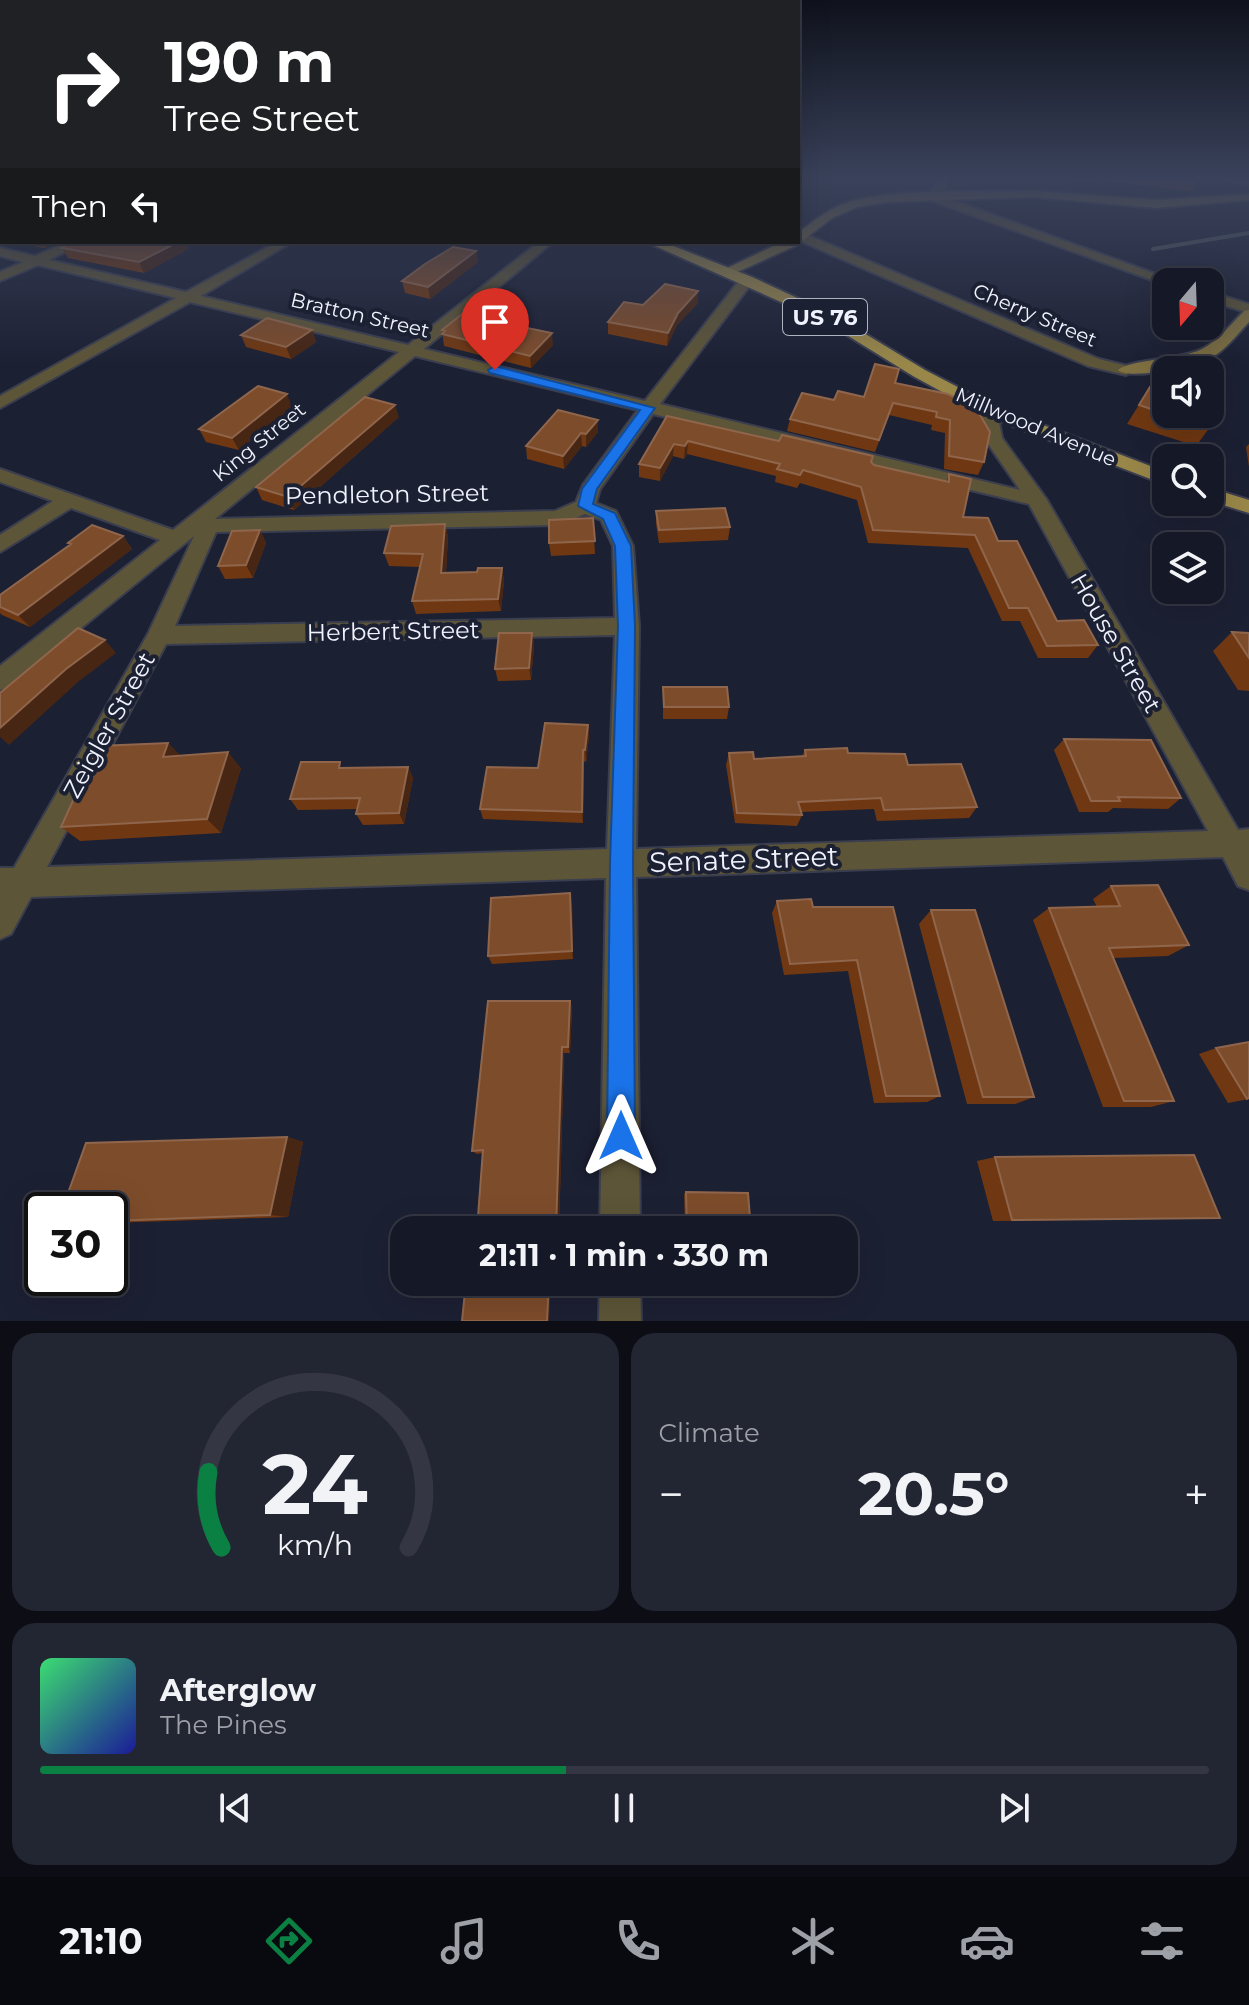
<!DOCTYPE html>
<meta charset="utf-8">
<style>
body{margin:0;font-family:Montserrat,sans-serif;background:#222532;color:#f1f3f6;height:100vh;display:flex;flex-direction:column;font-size:30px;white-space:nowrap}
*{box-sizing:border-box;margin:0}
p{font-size:26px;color:#9da0a7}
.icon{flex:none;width:44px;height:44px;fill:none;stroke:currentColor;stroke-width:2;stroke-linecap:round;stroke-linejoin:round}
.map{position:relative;height:1321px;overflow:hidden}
.details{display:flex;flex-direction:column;gap:12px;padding:12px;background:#0c0d15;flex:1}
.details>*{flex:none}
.top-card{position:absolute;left:0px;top:0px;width:800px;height:244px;box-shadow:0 8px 32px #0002,0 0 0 2px #343743;background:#202124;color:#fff;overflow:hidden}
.needle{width:52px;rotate:199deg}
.fabs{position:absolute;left:1152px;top:268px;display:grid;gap:16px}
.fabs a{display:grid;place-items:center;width:72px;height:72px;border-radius:16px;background:#151826;box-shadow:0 8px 32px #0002,0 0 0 2px #343743;font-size:40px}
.speed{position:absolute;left:24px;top:1192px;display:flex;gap:16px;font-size:40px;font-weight:700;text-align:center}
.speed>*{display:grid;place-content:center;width:104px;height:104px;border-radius:50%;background:#151826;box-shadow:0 8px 32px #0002,0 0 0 2px #343743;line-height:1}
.speed .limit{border:4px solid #111;border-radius:12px;background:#fff;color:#111}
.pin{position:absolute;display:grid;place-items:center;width:68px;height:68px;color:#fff;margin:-82px -34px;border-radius:50% 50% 50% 0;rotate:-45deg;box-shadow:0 0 8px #0007}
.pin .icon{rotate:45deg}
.me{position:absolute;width:88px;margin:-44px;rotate:0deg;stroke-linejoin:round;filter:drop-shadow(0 0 6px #0008)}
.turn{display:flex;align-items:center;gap:28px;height:168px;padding:0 32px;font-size:36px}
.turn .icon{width:104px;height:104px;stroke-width:2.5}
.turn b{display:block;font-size:56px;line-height:68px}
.then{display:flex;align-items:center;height:76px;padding:0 32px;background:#0003;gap:16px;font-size:30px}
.big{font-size:60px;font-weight:700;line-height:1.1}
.details .tile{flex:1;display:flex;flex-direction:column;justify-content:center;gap:12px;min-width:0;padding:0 28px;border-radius:24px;background:#222532}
.details .dial{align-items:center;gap:0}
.dial svg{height:208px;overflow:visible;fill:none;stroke:#343743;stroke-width:7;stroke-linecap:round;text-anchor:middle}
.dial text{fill:#f1f3f6;stroke:none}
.song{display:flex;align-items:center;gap:24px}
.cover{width:96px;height:96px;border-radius:12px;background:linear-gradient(135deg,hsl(140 70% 55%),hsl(240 70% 35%))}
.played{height:8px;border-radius:4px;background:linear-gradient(90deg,#0b8043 45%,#343743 45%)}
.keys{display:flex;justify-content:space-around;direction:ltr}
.heat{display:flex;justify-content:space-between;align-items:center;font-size:44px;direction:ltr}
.details .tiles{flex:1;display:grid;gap:12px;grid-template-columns:1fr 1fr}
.tile:last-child{grid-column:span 2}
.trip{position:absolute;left:390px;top:1216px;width:468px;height:80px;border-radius:24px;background:#151826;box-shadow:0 8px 32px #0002,0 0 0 2px #343743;font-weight:700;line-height:80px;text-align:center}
.menu{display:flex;height:128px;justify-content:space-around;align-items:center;background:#080a0f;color:#9da0a7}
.menu .icon{width:56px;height:56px}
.menu .selected{color:#0b8043}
.menu b{font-size:36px;color:#f1f3f6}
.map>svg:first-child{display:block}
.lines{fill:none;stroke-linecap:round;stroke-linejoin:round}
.stream{stroke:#4b5458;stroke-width:4}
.street-casing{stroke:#3a3e4f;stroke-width:4}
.secondary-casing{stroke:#3a3e4f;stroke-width:4}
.primary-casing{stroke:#3a3e4f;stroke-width:4}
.street{fill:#5d5538;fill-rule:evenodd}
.secondary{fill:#7f7142;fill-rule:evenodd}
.primary{fill:#998749;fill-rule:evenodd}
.wall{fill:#703812}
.shaded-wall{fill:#482614}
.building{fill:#7d4c2b;stroke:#8f664c;stroke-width:2}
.route{fill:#1a73e8;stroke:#114b97;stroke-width:2}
.labels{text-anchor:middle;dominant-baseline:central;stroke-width:8;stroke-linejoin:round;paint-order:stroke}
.far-street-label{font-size:20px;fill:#f0f3fd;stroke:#1c2033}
.shield{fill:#1c2033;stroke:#b0b4c0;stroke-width:2}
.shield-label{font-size:22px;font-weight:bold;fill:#f0f3fd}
.street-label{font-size:24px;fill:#f0f3fd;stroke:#1c2033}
.near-street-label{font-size:28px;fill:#f0f3fd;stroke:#1c2033}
</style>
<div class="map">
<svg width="1249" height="1321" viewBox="0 0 1249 1321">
<rect width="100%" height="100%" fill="#1c2033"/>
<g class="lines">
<path class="stream" d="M 1153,249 L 1249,233"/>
<defs>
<path id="street" d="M 938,180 L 949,180 L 941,196 L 1178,282 L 1166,282 L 1166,285 L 930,200 L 928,198 Z
M 1222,180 L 1249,180 L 1249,185 Z
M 798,231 L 1099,359 L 1132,367 L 1134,370 L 1126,375 L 1088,366 L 798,240 Z
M 67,242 L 84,242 L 49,260 L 186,292 L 277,242 L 292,242 L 201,296 L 408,345 L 539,242 L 553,242 L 424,349 L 645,401 L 742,277 L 747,276 L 754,280 L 660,404 L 1020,490 L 984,438 L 981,411 L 990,406 L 996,407 L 1002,438 L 1047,500 L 1238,830 L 1249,829 L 1249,890 L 1238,886 L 1223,857 L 636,877 L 640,1230 L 600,1230 L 606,878 L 31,897 L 11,934 L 0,939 L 0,868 L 14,868 L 148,634 L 194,536 L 9,687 L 0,690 L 0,666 L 160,540 L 71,508 L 0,552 L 0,535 L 53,501 L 0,482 L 0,469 L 173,530 L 399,352 L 190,302 L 0,408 L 0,396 L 176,298 L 38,265 L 0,281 L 0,272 L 23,262 L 0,256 L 0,248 L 35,256 ZM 415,356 L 638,410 L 583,485 L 576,502 L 555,511 L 215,519 ZM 653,414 L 1029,504 L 1208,831 L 636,849 L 639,626 L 633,546 L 616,511 L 596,503 L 600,489 ZM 585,514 L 601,520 L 613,546 L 615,618 L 175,626 L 216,532 L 558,525 ZM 615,635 L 607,849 L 47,867 L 166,644 Z
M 1210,292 L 1249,304 L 1249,313 L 1210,301 Z
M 600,1282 L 640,1282 L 641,1321 L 599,1321 Z"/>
<path id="secondary" d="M 1034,191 L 1156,200 L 1249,194 L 1249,200 L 1156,208 L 1034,197 L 889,202 L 857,207 L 832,218 L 797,245 L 733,274 L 721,271 L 782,242 L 798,242 L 798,233 C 815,220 831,207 852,201 C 901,188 981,192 1034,191 Z
M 1249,310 L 1249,322 C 1239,332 1229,346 1217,354 C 1202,365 1131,381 1118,370 C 1130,359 1181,360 1202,349 C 1217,342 1232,323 1244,311 Z"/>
<path id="primary" d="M 646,242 L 663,242 L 752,277 L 834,315 L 925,370 L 996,407 L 1166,472 L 1166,485 L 984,415 L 913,376 L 824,321 Z
M 1210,488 L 1249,500 L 1249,513 L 1210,501 Z"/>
</defs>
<use href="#street" class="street-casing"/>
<use href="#secondary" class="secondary-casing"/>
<use href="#primary" class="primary-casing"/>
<use href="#street" class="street"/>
<use href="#secondary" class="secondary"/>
<use href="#primary" class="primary"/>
</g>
<path class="wall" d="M 1070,180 L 1095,180 L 1094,182 Z
M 1100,180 L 1196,180 L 1197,182 L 1192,191 Z
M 8,242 L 60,242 L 45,248 Z
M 64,242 L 185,242 L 188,249 L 144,273 L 68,258 L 62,248 L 66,246 Z
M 476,251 L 478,262 L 430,299 L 405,293 L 402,281 Z
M 698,303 L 677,325 L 667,346 L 608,334 L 608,322 L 643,305 Z
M 503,317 L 504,323 L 553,345 L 531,368 L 444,346 L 442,330 Z
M 312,330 L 316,342 L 291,359 L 246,347 L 241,335 Z
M 895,383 L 948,394 L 984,462 L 978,475 L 944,469 L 945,433 L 931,430 L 932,425 L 889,415 L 875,452 L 787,431 L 790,419 L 834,400 L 864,397 Z
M 1150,387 L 1210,427 L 1196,446 L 1127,424 Z
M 292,407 L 239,450 L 206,442 L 199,429 Z
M 667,416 L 871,462 L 874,465 L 946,482 L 949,474 L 963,517 L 998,541 L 1057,621 L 1098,645 L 1088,658 L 1038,658 L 1020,621 L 1002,621 L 968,548 L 868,543 L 857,500 L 800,483 L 797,488 L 775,482 L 776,476 L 687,454 L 684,459 L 673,456 L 660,481 L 639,477 L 639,464 Z
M 399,417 L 294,510 L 262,500 L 256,487 Z
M 598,420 L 598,432 L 586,447 L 582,446 L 564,469 L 527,459 L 526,446 Z
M 1249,444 L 1249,467 L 1246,447 Z
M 656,511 L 730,527 L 728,540 L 659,543 L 656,524 Z
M 593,518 L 595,554 L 551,556 L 549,543 Z
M 445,524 L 448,537 L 446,572 L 477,572 L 502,568 L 504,581 L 501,611 L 416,614 L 412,601 L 420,567 L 389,566 L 384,553 Z
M 260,530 L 266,543 L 253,578 L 225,579 L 218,566 Z
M 123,536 L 132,549 L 30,627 L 2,615 L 0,613 L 0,595 L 70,545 L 68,543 Z
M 1232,632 L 1249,633 L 1249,691 L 1238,690 L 1213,651 Z
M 532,633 L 534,645 L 531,680 L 498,681 L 495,669 Z
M 663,687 L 729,707 L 727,719 L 663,719 Z
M 588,725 L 589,737 L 586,762 L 584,761 L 583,823 L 483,819 L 480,809 L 538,768 Z
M 1064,739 L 1181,798 L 1168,809 L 1113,808 L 1108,812 L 1079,812 L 1054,750 Z
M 168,743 L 180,756 L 241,768 L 221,833 L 80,841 L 61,827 Z
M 805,750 L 848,753 L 908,765 L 977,807 L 969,818 L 877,821 L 874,809 L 801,812 L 802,815 L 797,826 L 735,823 L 726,765 L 729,753 L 754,759 L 802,756 Z
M 344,767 L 408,767 L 413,778 L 404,824 L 363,825 L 356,814 L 357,809 L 298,810 L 290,799 Z
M 1111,886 L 1189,945 L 1168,956 L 1113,958 L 1174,1101 L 1151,1107 L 1103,1107 L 1033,920 L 1049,908 L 1097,907 L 1093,899 Z
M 777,901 L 813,907 L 893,907 L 940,1096 L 927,1102 L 874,1103 L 848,971 L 784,975 L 772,913 Z
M 572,902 L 573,959 L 492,964 L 488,956 Z
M 931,910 L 1034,1097 L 1015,1104 L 967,1104 L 919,924 Z
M 570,1001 L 572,1008 L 570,1053 L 564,1053 L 559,1230 L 477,1230 L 483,1153 L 477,1154 L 472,1151 Z
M 1249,1042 L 1249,1099 L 1228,1103 L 1199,1054 L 1216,1048 Z
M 287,1137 L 303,1142 L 288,1217 L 110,1223 L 110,1210 Z
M 995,1157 L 1220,1218 L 993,1221 L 977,1161 Z
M 686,1192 L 751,1230 L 685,1230 L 684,1194 Z"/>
<path class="shaded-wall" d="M 42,242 L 60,242 L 45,248 Z
M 178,242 L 185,242 L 188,249 L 144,273 L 139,262 Z
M 476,251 L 478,262 L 430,299 L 428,287 Z
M 698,291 L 698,303 L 677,325 L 667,346 L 668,333 L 678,313 Z
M 312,330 L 316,342 L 291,359 L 286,347 Z
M 552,333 L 553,345 L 531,368 L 530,356 Z
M 287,394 L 292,407 L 239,450 L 232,438 Z
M 395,405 L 399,417 L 294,510 L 288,497 Z
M 598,420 L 598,432 L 586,447 L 586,434 Z
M 581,433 L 582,446 L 564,469 L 563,456 Z
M 688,441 L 687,454 L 684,459 L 685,446 Z
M 674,444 L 673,456 L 660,481 L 660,468 Z
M 445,524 L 448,537 L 445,585 L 441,573 Z
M 260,530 L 266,543 L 253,578 L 246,565 Z
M 123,536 L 132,549 L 30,627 L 18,615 Z
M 502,568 L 504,581 L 501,611 L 498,599 Z
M 532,633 L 534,645 L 531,680 L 529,668 Z
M 105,640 L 116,653 L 78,682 L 9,745 L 0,737 L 0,728 L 66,669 Z
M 588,725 L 589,737 L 586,762 L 585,750 Z
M 168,743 L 183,758 L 163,757 Z
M 583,750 L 584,761 L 583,823 L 582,812 Z
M 228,752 L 241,768 L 221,833 L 207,819 Z
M 408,767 L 413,778 L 404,824 L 399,813 Z
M 570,893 L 572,902 L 573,959 L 572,951 Z
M 570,1001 L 572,1008 L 570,1053 L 568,1047 Z
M 562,1047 L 564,1053 L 559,1230 L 556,1230 Z
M 287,1137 L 303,1142 L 288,1217 L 270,1215 Z
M 549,1282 L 551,1282 L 549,1321 L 547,1321 Z"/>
<path class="building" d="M 0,199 L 2,200 L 2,232 L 0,231 Z
M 64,242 L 178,242 L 139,262 L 62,248 L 70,244 Z
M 453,247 L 476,251 L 428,287 L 402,281 L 425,264 Z
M 665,284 L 698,291 L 678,313 L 668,333 L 608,322 L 624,302 L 643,305 Z
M 466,311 L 503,317 L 498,322 L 552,333 L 530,356 L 442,334 L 445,331 L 442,330 Z
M 267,318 L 312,330 L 286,347 L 241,335 Z
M 875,364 L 899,369 L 895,383 L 948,394 L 976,408 L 990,432 L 984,462 L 949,456 L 950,420 L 936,417 L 937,412 L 893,403 L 879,440 L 790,419 L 802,393 L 834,400 L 838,391 L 864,397 Z
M 258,386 L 287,394 L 232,438 L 199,429 Z
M 1150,387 L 1166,392 L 1166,414 L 1139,405 Z
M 365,397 L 395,405 L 288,497 L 256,487 Z
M 1210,405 L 1219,408 L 1210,427 L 1167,414 L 1210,414 Z
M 558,410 L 598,420 L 586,434 L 581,433 L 563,456 L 526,446 Z
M 667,416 L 779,441 L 782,435 L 873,456 L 871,462 L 874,465 L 949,482 L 949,474 L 971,479 L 963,517 L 988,518 L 998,541 L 1017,541 L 1057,621 L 1084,620 L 1098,645 L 1047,646 L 1028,608 L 1009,608 L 975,535 L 873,530 L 861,487 L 803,470 L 800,475 L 777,469 L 780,464 L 688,441 L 685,446 L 674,444 L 660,468 L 639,464 Z
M 725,508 L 730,527 L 659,530 L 656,511 Z
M 593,518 L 595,541 L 549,543 L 549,520 Z
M 445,524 L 441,573 L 477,572 L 478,568 L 502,568 L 498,599 L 412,601 L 423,554 L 384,553 L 391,526 Z
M 92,525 L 123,536 L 18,615 L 0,607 L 0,595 L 71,544 L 68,543 Z
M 260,530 L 246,565 L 218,566 L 232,531 Z
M 78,628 L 105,640 L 66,669 L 0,728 L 0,693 Z
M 1232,632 L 1249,633 L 1249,658 Z
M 499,633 L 532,633 L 529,668 L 495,669 Z
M 663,687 L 727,687 L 729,707 L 664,707 Z
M 545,723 L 588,725 L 585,750 L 583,750 L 582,812 L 480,809 L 487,767 L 538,768 Z
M 1064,739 L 1151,740 L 1181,798 L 1118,797 L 1120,801 L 1091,801 Z
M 168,743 L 163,757 L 228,752 L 207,819 L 61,827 L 98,746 Z
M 847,748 L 848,753 L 905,754 L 908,765 L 961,764 L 977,807 L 884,810 L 881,798 L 798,802 L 802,815 L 737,813 L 729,753 L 753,752 L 754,759 L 806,756 L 805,750 Z
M 301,762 L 340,762 L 339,768 L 408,767 L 399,813 L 356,814 L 360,798 L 290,799 Z
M 1158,885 L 1189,945 L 1109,948 L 1174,1101 L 1124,1101 L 1049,908 L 1120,906 L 1111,886 Z
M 570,893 L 572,951 L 488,956 L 491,898 Z
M 811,899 L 813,907 L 893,907 L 940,1096 L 886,1096 L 857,960 L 790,964 L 777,901 Z
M 931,910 L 975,910 L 1034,1097 L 983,1097 Z
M 488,1001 L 570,1001 L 568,1047 L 562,1047 L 556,1230 L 477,1230 L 483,1150 L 472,1151 Z
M 1249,1042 L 1249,1098 L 1247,1099 L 1216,1048 Z
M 287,1137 L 270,1215 L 110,1221 L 110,1210 L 62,1210 L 86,1143 Z
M 1194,1155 L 1220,1218 L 1012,1220 L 995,1157 Z
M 686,1192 L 748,1193 L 751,1230 L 687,1230 Z
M 466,1282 L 549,1282 L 547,1321 L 462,1321 Z"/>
<linearGradient id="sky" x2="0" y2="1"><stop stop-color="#0f121c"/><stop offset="0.49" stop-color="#3a425b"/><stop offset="1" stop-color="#3a425b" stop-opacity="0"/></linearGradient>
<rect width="1249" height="365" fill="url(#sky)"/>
<path class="route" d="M 495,366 L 655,408 L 597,489 L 593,504 L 615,513 L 631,546 L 635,626 L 633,863 L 635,1136 L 630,1145 L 621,1150 L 611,1145 L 607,1136 L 610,863 L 618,626 L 615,546 L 603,519 L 578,506 L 582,489 L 640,410 L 490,373 L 488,370 Z"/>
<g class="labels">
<g class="far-street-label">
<text transform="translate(360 315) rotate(13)">Bratton Street</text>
<text transform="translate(1035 315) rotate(23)">Cherry Street</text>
<text transform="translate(1036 427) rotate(23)">Millwood Avenue</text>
<text transform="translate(259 442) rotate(-39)">King Street</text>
</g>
<rect class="shield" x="783" y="299" width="84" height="36" rx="6"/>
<g class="shield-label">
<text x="825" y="317">US 76</text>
</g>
<g class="street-label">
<text transform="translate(387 494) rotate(-1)">Pendleton Street</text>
<text transform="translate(393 631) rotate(-1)">Herbert Street</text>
<text transform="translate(1116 643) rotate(60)">House Street</text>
<text transform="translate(109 725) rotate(-61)">Zeigler Street</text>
</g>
<g class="near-street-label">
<text transform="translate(744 859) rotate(-2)">Senate Street</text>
</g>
</g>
</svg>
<div class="fabs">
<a><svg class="needle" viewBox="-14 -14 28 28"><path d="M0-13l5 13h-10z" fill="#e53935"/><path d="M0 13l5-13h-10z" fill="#9da0a7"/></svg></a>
<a><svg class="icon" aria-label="sound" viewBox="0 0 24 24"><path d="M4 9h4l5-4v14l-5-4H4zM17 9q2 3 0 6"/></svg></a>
<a><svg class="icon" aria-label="search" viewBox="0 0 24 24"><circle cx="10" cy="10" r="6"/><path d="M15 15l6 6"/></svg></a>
<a><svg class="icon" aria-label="layers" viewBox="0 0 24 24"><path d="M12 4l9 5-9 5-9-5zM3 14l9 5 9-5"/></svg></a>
</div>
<div class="speed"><div class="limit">30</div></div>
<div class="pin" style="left:495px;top:370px;background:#d93025"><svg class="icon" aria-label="arrive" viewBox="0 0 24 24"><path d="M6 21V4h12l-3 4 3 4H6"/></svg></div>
<svg class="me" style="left:621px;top:1136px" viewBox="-20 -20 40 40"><path d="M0-17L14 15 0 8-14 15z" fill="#1a73e8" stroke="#fff" stroke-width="4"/></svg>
<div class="trip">21:11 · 1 min · 330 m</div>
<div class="top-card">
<div class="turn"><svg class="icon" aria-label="right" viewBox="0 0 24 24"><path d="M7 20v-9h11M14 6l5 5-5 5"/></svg><div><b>190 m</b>Tree Street</div></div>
<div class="then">Then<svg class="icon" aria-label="left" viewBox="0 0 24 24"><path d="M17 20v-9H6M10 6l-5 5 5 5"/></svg></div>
</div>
</div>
<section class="details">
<div class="tiles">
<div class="tile dial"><svg viewBox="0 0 100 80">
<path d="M14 69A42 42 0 1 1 86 69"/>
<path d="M14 69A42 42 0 0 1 9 40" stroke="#0b8043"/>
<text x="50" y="56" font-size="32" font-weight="700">24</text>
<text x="50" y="72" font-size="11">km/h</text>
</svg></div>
<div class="tile"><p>Climate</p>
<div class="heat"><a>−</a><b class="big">20.5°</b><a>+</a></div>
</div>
<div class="tile">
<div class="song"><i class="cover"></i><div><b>Afterglow</b><p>The Pines</p></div></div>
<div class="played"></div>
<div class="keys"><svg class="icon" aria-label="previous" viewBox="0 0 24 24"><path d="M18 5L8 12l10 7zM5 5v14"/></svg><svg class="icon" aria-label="pause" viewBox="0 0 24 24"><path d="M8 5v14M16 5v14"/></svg><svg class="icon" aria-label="next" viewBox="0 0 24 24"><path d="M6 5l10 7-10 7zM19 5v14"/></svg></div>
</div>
</div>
</section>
<nav class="menu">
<b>21:10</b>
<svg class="icon selected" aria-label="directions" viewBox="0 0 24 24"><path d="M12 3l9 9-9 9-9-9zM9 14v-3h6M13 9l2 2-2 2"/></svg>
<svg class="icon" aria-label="music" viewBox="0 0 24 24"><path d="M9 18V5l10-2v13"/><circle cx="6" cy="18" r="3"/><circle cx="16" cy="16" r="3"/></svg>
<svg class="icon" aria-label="phone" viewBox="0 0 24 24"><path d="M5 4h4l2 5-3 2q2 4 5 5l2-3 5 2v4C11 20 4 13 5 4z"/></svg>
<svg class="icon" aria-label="climate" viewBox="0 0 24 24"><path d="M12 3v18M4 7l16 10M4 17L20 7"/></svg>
<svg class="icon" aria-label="car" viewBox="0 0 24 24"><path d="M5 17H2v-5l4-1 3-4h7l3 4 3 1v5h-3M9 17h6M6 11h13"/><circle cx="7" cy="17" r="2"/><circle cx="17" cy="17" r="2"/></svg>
<svg class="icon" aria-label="filters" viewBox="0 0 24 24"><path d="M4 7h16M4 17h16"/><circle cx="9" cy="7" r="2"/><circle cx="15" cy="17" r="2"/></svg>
</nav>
